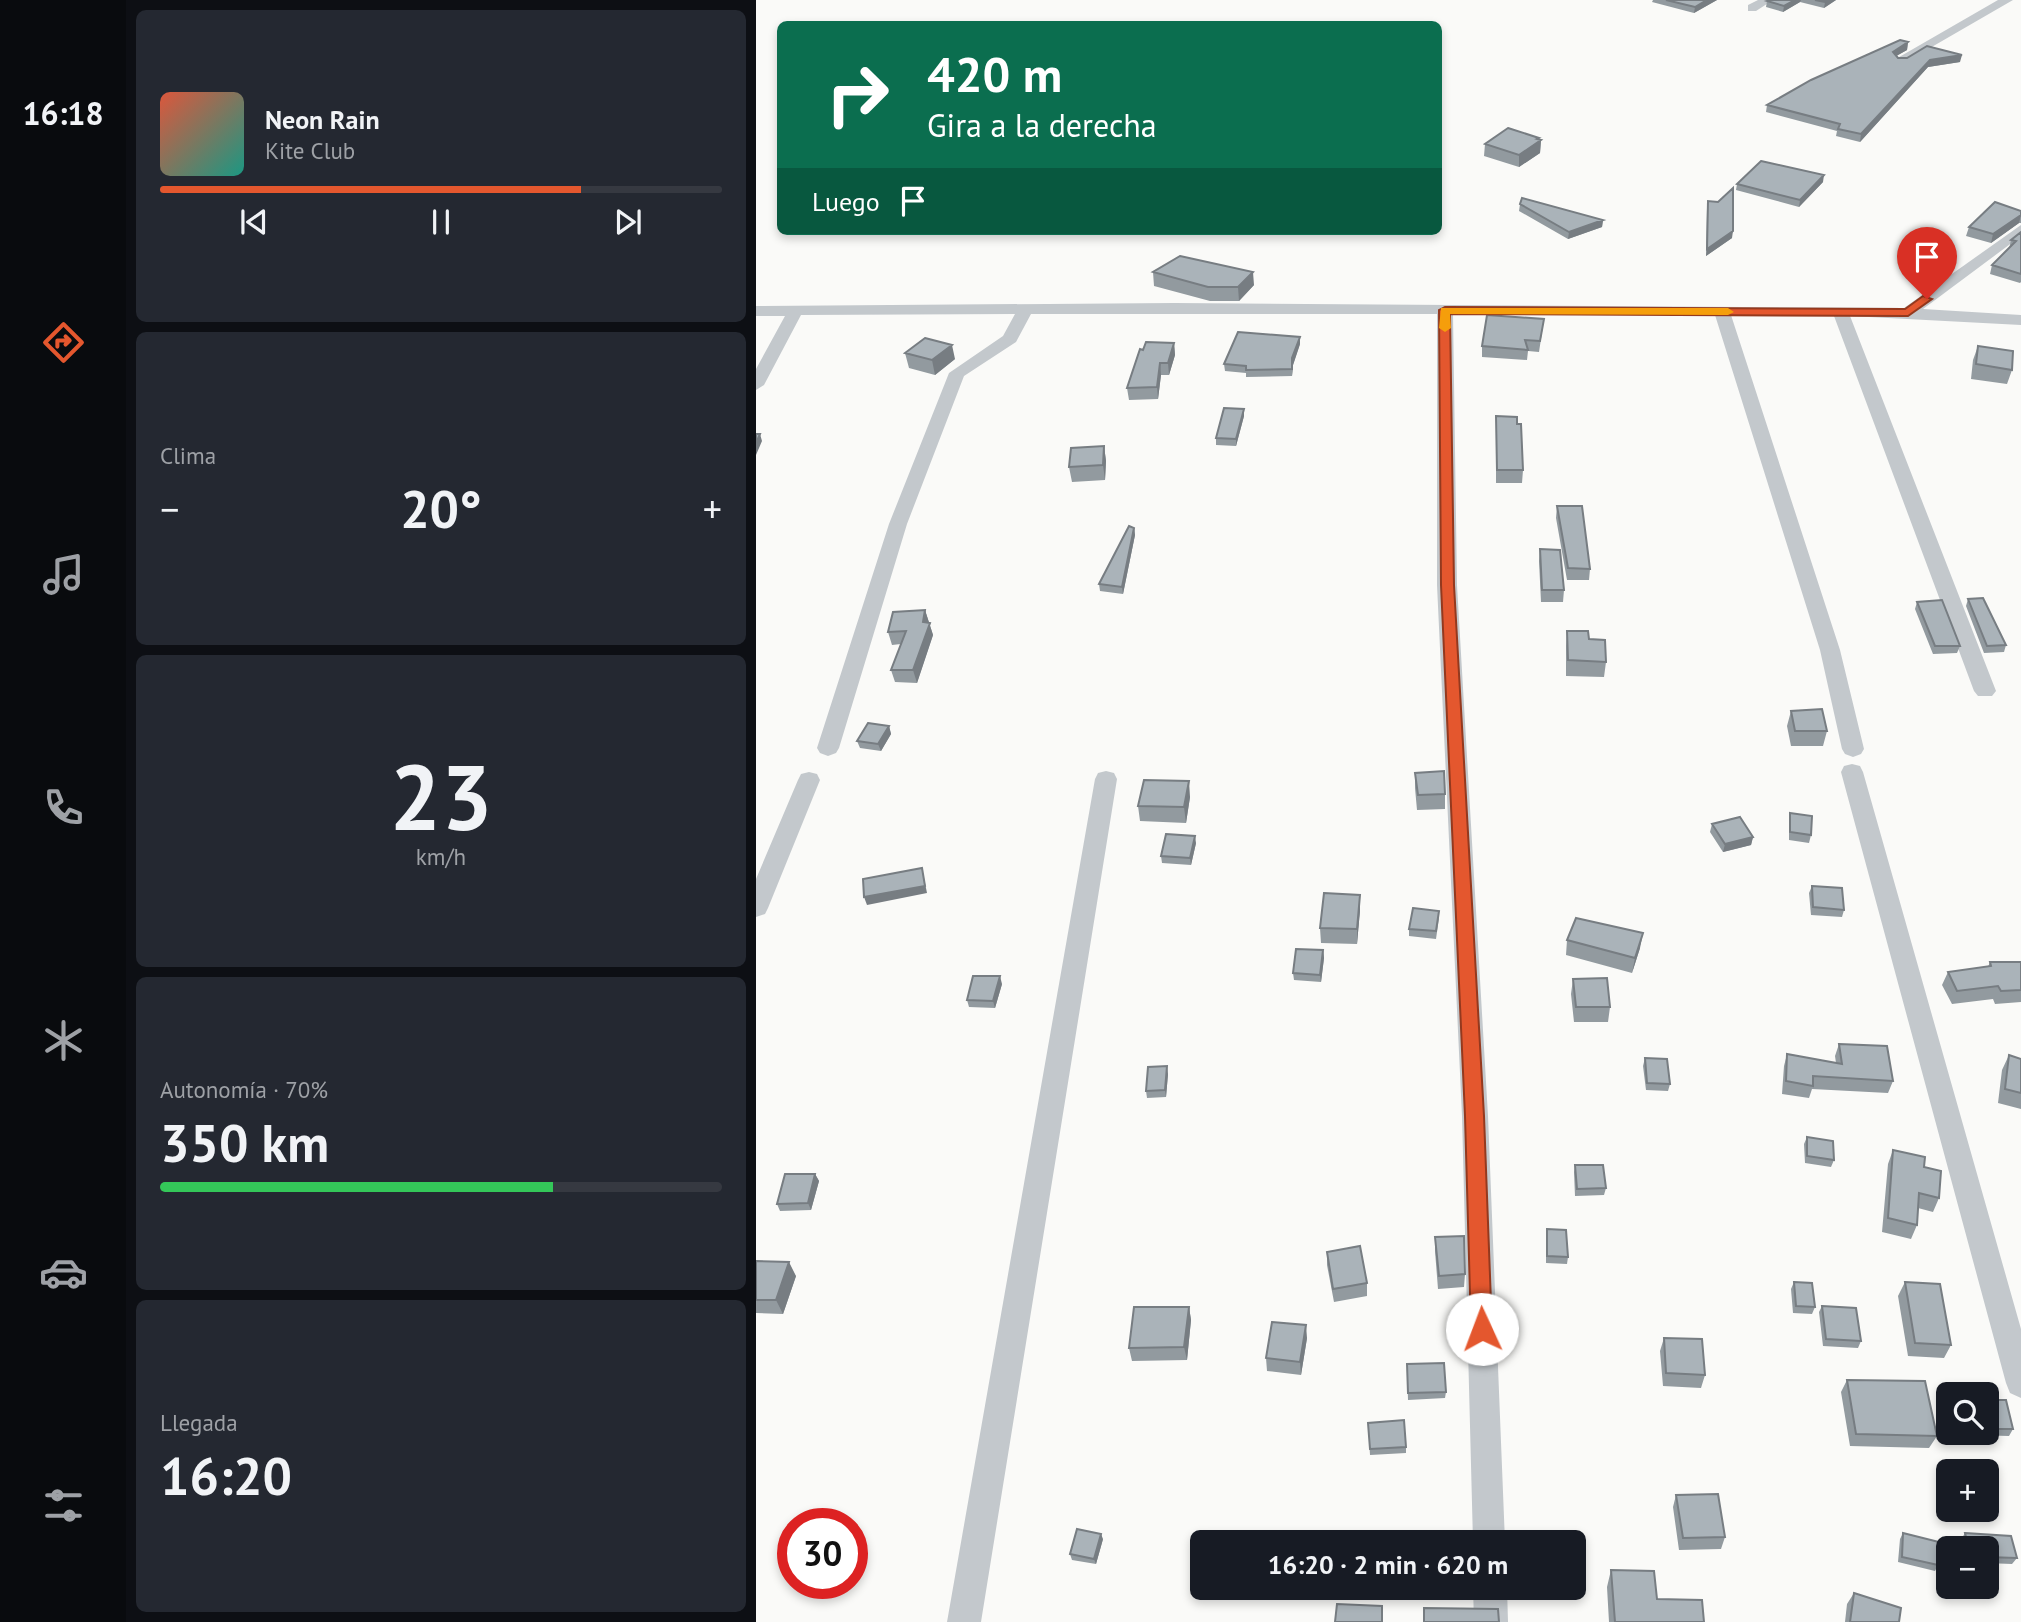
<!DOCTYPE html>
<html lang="es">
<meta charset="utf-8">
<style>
body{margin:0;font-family:"PT Sans",sans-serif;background:#242831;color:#f1f3f6;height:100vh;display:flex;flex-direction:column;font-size:26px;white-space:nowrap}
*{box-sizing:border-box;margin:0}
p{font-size:23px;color:#9ea1a6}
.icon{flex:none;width:38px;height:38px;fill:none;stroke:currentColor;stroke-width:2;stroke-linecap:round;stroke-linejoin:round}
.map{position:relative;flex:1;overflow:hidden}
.drawer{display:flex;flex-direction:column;gap:10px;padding:10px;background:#0d0f14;width:630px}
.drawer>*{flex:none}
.top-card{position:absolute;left:21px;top:21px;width:665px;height:214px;border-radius:10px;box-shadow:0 4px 10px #0003;background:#0b6e4f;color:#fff;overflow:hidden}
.tools{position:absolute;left:1180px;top:1382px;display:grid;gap:14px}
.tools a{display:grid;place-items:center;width:63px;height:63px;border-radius:10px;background:#171b24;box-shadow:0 4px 10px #0003;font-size:35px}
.speed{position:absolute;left:21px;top:1508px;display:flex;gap:14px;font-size:35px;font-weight:700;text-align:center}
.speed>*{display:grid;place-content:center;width:91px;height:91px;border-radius:50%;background:#171b24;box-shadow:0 4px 10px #0003;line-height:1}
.speed .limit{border:10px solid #d22;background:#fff;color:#111}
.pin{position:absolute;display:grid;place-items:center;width:60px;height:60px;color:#fff;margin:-72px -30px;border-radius:50% 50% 50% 0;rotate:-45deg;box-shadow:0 0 7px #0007}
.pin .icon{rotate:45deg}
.me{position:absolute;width:77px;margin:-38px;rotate:358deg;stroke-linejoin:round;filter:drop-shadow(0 0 5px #0008)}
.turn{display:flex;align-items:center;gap:24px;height:147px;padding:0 35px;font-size:32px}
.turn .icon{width:91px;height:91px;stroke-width:2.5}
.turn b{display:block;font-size:49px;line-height:60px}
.then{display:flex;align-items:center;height:66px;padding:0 35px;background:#0003;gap:14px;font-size:26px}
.big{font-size:52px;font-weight:700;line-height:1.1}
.drawer .tile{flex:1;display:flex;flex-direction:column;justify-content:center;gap:10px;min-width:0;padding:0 24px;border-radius:10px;background:#242831}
.drawer .dial{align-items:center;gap:0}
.dial b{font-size:91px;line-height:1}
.song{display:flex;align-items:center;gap:21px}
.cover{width:84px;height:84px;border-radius:10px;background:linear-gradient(135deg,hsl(10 70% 55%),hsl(170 70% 35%))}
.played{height:7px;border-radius:4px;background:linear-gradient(90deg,#e4572e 75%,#363941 75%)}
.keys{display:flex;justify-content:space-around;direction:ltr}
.heat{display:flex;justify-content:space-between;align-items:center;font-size:38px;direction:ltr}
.charge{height:10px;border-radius:5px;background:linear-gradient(90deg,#34c759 70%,#363941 0)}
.trip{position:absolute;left:434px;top:1530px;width:396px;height:70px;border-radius:10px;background:#171b24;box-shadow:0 4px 10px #0003;font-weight:700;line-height:70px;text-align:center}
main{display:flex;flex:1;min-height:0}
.dock{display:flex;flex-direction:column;width:126px;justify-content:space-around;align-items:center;background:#090b0e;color:#9ea1a6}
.dock .icon{width:49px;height:49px}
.dock .active{color:#e4572e}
.dock b{font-size:32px;color:#f1f3f6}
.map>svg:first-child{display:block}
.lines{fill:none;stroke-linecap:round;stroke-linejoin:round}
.minor{fill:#c3c8cc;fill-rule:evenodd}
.wall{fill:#929a9f}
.shaded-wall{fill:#777d82}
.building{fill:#aab3b9;stroke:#777d82;stroke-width:2}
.route{fill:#e4572e;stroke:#94391e;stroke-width:2}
.slow{fill:#f59e0b}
</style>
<main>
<nav class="dock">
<b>16:18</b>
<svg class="icon active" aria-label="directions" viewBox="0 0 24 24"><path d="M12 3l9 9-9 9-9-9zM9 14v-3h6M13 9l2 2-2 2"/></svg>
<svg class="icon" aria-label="music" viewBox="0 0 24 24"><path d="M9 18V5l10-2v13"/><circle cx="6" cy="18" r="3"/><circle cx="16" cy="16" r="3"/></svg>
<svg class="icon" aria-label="phone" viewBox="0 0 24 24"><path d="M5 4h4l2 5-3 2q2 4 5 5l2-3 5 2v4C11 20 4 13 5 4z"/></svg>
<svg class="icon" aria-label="climate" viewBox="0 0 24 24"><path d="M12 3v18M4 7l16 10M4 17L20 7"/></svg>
<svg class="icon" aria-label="car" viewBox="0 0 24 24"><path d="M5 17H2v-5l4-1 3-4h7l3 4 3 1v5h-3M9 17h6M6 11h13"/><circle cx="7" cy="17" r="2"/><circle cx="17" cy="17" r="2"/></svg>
<svg class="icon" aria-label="filters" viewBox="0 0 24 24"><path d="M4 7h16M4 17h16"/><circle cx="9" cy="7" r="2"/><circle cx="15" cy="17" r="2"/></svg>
</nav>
<section class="drawer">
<div class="tile">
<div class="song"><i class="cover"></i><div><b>Neon Rain</b><p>Kite Club</p></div></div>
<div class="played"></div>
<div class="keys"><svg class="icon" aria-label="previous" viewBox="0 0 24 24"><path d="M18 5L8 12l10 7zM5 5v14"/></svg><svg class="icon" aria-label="pause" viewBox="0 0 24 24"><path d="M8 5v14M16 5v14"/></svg><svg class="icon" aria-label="next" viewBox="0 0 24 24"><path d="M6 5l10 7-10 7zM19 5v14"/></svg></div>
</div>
<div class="tile"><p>Clima</p>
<div class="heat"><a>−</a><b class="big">20°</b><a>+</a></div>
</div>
<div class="tile dial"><b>23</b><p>km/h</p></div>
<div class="tile"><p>Autonomía · 70%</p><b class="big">350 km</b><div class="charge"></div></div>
<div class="tile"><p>Llegada</p><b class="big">16:20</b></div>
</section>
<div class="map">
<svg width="1265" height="1622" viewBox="0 0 1265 1622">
<rect width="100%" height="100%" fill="#fafaf8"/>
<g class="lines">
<path class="minor" d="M 1002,0 L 1017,0 L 1000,11 L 992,11 L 992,5 Z
M 1242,0 L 1257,0 L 1148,63 L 1140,63 L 1138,60 Z
M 1265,225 L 1265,236 L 1167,309 L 1265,315 L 1265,325 L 1094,316 L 1240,691 L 1236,696 L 1222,696 L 1218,691 L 1078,316 L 975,315 L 1084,650 L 1108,749 L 1105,754 L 1097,757 L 1089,754 L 1086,749 L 1064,650 L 959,315 L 697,314 L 701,585 L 732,1116 L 749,1542 L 717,1542 L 706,1116 L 681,585 L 681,314 L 275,314 L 260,342 L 208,376 L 151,524 L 83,748 L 80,753 L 72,756 L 64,753 L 61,748 L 133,524 L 193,373 L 247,336 L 259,314 L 45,315 L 8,385 L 0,390 L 0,369 L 29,316 L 0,316 L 0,306 L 418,303 L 1148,308 Z
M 1096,764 L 1104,766 L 1107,772 L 1265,1329 L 1265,1398 L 1254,1393 L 1250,1383 L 1085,772 L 1088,766 Z
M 350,771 L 358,773 L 361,779 L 225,1622 L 191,1622 L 339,779 L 342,773 Z
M 53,772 L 61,774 L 64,780 L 12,908 L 9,914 L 0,917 L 0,879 L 42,780 L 45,774 Z
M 717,1587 L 751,1587 L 752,1622 L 718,1622 Z"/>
</g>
<path class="wall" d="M 897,0 L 961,0 L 938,13 L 896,2 Z
M 1014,0 L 1080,0 L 1068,8 L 1044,2 L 1027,12 L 1010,7 L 1011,1 Z
M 1152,42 L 1151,50 L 1140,56 L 1142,58 L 1204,62 L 1172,67 L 1104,142 L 1080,136 L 1081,131 L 1010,112 L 1011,105 Z
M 783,138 L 783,140 L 785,140 L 784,153 L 763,167 L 728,156 L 729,144 Z
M 1067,182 L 1043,207 L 980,190 L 981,184 Z
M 952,201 L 976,238 L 950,256 L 951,208 Z
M 764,204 L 847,220 L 846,227 L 812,239 L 763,211 Z
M 1265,211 L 1265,223 L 1263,223 L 1235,243 L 1210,236 L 1213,227 Z
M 1265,232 L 1265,282 L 1264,283 L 1234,274 L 1236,265 L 1253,249 L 1255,240 Z
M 397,272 L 498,285 L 483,301 L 454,301 L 398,286 Z
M 788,319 L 783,352 L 772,351 L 771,360 L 726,357 L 726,346 Z
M 418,343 L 419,355 L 413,375 L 405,375 L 402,399 L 373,400 L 371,388 L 387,350 Z
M 544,344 L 537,365 L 536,376 L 490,377 L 490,373 L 469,371 L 468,364 Z
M 1222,346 L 1256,370 L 1251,384 L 1215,379 L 1217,360 Z
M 149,353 L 199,359 L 179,375 L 153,368 Z
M 488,409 L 488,416 L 480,446 L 460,445 L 460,438 Z
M 740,416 L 761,424 L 767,470 L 766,483 L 740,483 Z
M 348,446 L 350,461 L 349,480 L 316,482 L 313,467 Z
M 801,506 L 834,569 L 833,580 L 811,580 L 800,518 Z
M 378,528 L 379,535 L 367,594 L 344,591 L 343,584 Z
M 784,549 L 808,590 L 807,602 L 785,602 L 783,561 Z
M 1212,599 L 1250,645 L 1248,652 L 1228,653 L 1210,606 Z
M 1161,602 L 1204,646 L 1201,653 L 1177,654 L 1159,609 Z
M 169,610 L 177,635 L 161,683 L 139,682 L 135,670 L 145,644 L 136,645 L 132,632 Z
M 811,631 L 833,639 L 850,662 L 848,677 L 810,676 L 810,646 Z
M 1035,711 L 1071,731 L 1067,746 L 1035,746 L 1031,726 Z
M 133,726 L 135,734 L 125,751 L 104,748 L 101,741 Z
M 659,773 L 689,794 L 689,809 L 661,810 L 659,788 Z
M 434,797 L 430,823 L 384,821 L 382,806 Z
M 1034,813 L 1055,835 L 1053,843 L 1033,840 L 1033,821 Z
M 956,824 L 997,837 L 995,845 L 967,852 L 954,832 Z
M 440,843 L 435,865 L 406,863 L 405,856 Z
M 1056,886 L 1088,910 L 1086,917 L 1055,915 L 1053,893 Z
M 604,895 L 604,910 L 601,944 L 565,943 L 564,928 Z
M 683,918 L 680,939 L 653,936 L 653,929 Z
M 811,940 L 884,948 L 876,973 L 810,955 Z
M 567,950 L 568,958 L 565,982 L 538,980 L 537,973 Z
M 1234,962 L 1265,962 L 1265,1002 L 1239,1004 L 1237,999 L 1196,1004 L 1186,985 L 1192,972 L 1232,967 Z
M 817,979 L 854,1007 L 852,1022 L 818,1022 L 815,994 Z
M 246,984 L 239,1008 L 213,1007 L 211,1000 Z
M 1083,1044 L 1137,1081 L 1132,1093 L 1056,1089 L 1053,1098 L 1026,1094 L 1028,1066 L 1031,1054 L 1080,1063 L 1079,1056 Z
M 1253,1055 L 1265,1059 L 1265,1109 L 1242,1103 L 1246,1070 Z
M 889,1058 L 914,1084 L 912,1091 L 890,1090 L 887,1066 Z
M 412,1074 L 410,1097 L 391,1098 L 390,1091 Z
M 1051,1137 L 1078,1160 L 1075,1167 L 1049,1163 L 1048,1144 Z
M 1137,1150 L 1168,1167 L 1183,1198 L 1177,1212 L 1162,1208 L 1161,1225 L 1155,1239 L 1126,1232 L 1132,1164 Z
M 819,1165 L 850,1188 L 848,1195 L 819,1196 L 818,1172 Z
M 59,1174 L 63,1181 L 55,1210 L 24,1211 L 21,1204 Z
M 791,1229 L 812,1257 L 811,1264 L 790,1263 L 790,1236 Z
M 679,1237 L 709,1274 L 708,1287 L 682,1289 L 679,1251 Z
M 571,1252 L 611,1283 L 611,1296 L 578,1302 L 571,1265 Z
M 0,1261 L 40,1276 L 27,1314 L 0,1313 Z
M 1038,1282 L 1059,1307 L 1056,1314 L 1037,1313 L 1035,1289 Z
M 1149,1282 L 1195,1345 L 1188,1358 L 1152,1356 L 1142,1296 Z
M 1066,1306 L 1105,1341 L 1102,1348 L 1067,1346 L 1063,1312 Z
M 433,1307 L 435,1320 L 431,1360 L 376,1361 L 373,1348 Z
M 551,1338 L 545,1375 L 511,1371 L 510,1358 Z
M 908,1338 L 949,1375 L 945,1388 L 907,1386 L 904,1351 Z
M 651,1364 L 690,1392 L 689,1398 L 652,1400 Z
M 1091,1380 L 1181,1436 L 1173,1448 L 1094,1446 L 1085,1392 Z
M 1230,1400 L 1257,1429 L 1253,1436 L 1217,1435 L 1217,1433 L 1230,1433 Z
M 612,1423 L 650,1447 L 650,1453 L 614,1455 Z
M 920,1495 L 969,1537 L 965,1549 L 923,1550 L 917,1507 Z
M 1147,1533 L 1182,1565 L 1179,1571 L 1142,1562 L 1144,1539 Z
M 1209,1533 L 1261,1558 L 1256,1564 L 1230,1563 L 1230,1549 L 1208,1549 L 1206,1538 Z
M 347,1539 L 340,1564 L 316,1560 L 314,1554 Z
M 855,1570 L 901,1599 L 948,1622 L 853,1622 L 851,1587 Z
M 1098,1593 L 1143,1622 L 1089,1622 L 1091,1604 Z"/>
<path class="shaded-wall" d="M 951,0 L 961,0 L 938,13 L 939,7 Z
M 1039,0 L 1045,0 L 1044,2 L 1027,12 L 1028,6 Z
M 1073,0 L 1080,0 L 1068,8 L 1069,2 Z
M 1152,42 L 1151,50 L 1135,59 L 1137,52 Z
M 1206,55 L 1204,62 L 1172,67 L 1104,142 L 1105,134 L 1174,60 Z
M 783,138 L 783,141 L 785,140 L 784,153 L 763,167 L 763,155 Z
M 1068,175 L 1067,182 L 1043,207 L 1044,200 Z
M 1265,215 L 1263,223 L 1235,243 L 1237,234 Z
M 847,220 L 846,227 L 812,239 L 813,232 Z
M 977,231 L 976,238 L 950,256 L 951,249 Z
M 497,272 L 498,285 L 483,301 L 482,287 Z
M 544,337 L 544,344 L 537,365 L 536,376 L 536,358 Z
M 418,343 L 419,355 L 413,375 L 412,363 Z
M 196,345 L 199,359 L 179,375 L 176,360 Z
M 404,363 L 405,375 L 402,399 L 401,387 Z
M 488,409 L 488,416 L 480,446 L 480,439 Z
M 4,434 L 6,441 L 0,455 L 0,443 Z
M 348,446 L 350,461 L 349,480 L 347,465 Z
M 378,528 L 379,535 L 367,594 L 366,587 Z
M 169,610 L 177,635 L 161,683 L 157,670 Z
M 133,726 L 135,734 L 125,751 L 122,744 Z
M 433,781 L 434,797 L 430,823 L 428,807 Z
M 439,836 L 440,843 L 435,865 L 434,858 Z
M 997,837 L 995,845 L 967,852 L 969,844 Z
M 166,868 L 171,893 L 111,905 L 108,897 Z
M 604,895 L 604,910 L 601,944 L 601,929 Z
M 887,933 L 884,948 L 876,973 L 879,958 Z
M 567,950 L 568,958 L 565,982 L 564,975 Z
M 244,976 L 246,984 L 239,1008 L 237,1001 Z
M 411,1066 L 412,1074 L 410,1097 L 409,1090 Z
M 59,1174 L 63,1181 L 55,1210 L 52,1203 Z
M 33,1262 L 40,1276 L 27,1314 L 20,1300 Z
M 433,1307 L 435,1320 L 431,1360 L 428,1347 Z
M 550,1325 L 551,1338 L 545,1375 L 544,1362 Z
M 345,1534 L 347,1539 L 340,1564 L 338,1559 Z"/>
<path class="building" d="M 910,0 L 951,0 L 939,7 Z
M 1014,0 L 1039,0 L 1028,6 L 1011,1 Z
M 1059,0 L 1073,0 L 1069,2 Z
M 1144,40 L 1152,42 L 1137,52 L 1142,58 L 1151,58 L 1171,46 L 1206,55 L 1174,60 L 1105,134 L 1082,129 L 1084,124 L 1011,105 L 1055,80 Z
M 752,128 L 783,138 L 781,139 L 785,140 L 763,155 L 729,144 Z
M 1005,161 L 1068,175 L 1044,200 L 981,184 Z
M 977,188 L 977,231 L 951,249 L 952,201 L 962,202 Z
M 766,198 L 847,220 L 813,232 L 764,204 Z
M 1239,202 L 1265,211 L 1265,215 L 1237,234 L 1213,227 Z
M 1265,232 L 1265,274 L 1236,265 L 1260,241 L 1255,240 Z
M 424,256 L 497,272 L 482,287 L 452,287 L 397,272 Z
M 731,315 L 788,319 L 784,341 L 769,340 L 772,350 L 726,346 Z
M 482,332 L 544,337 L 536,358 L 536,369 L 490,370 L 490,366 L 468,364 Z
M 169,338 L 196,345 L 176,360 L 149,353 Z
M 390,342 L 418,343 L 412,363 L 404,363 L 401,387 L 371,388 L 384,349 L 387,350 Z
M 1222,346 L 1257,351 L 1256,370 L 1220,364 Z
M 468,408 L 488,409 L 480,439 L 460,438 Z
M 740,416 L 761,417 L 761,424 L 765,424 L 767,470 L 741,470 Z
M 0,434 L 4,434 L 0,443 Z
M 348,446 L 347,465 L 313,467 L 315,448 Z
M 801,506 L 826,506 L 834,569 L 812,568 Z
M 373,526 L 378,528 L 366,587 L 343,584 Z
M 784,549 L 804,550 L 808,590 L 786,590 Z
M 1227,598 L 1250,645 L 1231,646 L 1212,599 Z
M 1186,600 L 1204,646 L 1179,646 L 1161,602 Z
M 169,610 L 167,622 L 174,623 L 157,670 L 135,670 L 150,631 L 132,632 L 137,612 Z
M 811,631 L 832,631 L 833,639 L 849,640 L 850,662 L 812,660 Z
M 1066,709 L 1071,731 L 1039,731 L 1035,711 Z
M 112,723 L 133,726 L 122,744 L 101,741 Z
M 688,771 L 689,794 L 662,795 L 659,773 Z
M 388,780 L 433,781 L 428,807 L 382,806 Z
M 1034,813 L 1056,816 L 1055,835 L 1034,832 Z
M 984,817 L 997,837 L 969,844 L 956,824 Z
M 410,834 L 439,836 L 434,858 L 405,856 Z
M 166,868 L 169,886 L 108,897 L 107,879 Z
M 1056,886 L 1086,888 L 1088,910 L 1057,907 Z
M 568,893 L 604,895 L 601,929 L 564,928 Z
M 657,908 L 683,911 L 680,931 L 653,929 Z
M 820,918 L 887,933 L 879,958 L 811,940 Z
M 540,949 L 567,950 L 564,975 L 537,973 Z
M 1234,962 L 1265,962 L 1265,990 L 1245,991 L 1242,986 L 1201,991 L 1192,972 L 1235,966 Z
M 217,976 L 244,976 L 237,1001 L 211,1000 Z
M 851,978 L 854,1007 L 820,1007 L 817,979 Z
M 1083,1044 L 1131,1046 L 1137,1081 L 1057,1076 L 1057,1086 L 1030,1081 L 1031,1054 L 1086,1064 Z
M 1253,1055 L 1265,1059 L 1265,1093 L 1249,1089 Z
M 889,1058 L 911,1059 L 914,1084 L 891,1083 Z
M 411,1066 L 409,1090 L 390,1091 L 392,1067 Z
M 1051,1137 L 1077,1141 L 1078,1160 L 1051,1156 Z
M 1137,1150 L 1169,1157 L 1168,1167 L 1185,1171 L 1183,1198 L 1163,1193 L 1161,1225 L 1132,1218 Z
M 819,1165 L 847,1165 L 850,1188 L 821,1189 Z
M 29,1174 L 59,1174 L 52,1203 L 21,1204 Z
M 791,1229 L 810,1230 L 812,1257 L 791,1256 Z
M 708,1236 L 709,1274 L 683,1276 L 679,1237 Z
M 604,1246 L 611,1283 L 577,1289 L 571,1252 Z
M 0,1261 L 33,1262 L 20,1300 L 0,1300 Z
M 1038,1282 L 1056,1283 L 1059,1307 L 1040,1306 Z
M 1149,1282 L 1184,1284 L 1195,1345 L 1159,1343 Z
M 1066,1306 L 1100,1308 L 1105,1341 L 1070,1339 Z
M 378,1307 L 433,1307 L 428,1347 L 373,1348 Z
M 516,1322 L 550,1325 L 544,1362 L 510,1358 Z
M 908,1338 L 946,1339 L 949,1375 L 910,1373 Z
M 688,1363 L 690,1392 L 652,1393 L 651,1364 Z
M 1091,1380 L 1169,1381 L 1181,1436 L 1100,1434 Z
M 1230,1400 L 1250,1400 L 1257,1429 L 1230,1429 Z
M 648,1420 L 650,1447 L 614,1449 L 612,1423 Z
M 962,1494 L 969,1537 L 927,1538 L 920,1495 Z
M 321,1529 L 345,1534 L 338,1559 L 314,1554 Z
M 1147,1533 L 1183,1542 L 1182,1565 L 1146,1557 Z
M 1209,1533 L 1255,1536 L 1261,1558 L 1230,1557 L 1230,1549 L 1213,1549 Z
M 855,1570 L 898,1571 L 901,1599 L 946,1600 L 948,1622 L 859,1622 Z
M 1098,1593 L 1145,1608 L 1143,1622 L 1094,1622 Z
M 581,1604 L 626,1606 L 626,1622 L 579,1622 Z
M 668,1608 L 742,1609 L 743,1622 L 668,1622 Z"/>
<path class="route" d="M 1167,296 L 1176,299 L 1152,316 L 694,314 L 698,585 L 728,1116 L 736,1329 L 733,1336 L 726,1339 L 718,1336 L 715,1329 L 709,1116 L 685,585 L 683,310 L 689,307 L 1149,309 Z"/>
<path class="slow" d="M 685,308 L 972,308 L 978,312 L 972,315 L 694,314 L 695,328 L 689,332 L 683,328 Z"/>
</svg>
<div class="tools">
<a><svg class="icon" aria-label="search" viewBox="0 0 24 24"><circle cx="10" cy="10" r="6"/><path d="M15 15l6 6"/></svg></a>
<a>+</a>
<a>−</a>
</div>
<div class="speed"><div class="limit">30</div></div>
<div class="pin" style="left:1171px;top:299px;background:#d93025"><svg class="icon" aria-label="arrive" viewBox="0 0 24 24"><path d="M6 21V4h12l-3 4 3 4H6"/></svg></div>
<svg class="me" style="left:726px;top:1329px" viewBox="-20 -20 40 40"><circle r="19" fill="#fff"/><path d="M0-13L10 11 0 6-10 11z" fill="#e4572e"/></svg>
<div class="trip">16:20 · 2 min · 620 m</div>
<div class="top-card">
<div class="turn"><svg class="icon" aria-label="right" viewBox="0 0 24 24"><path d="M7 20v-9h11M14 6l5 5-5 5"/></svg><div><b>420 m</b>Gira a la derecha</div></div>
<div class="then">Luego<svg class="icon" aria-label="arrive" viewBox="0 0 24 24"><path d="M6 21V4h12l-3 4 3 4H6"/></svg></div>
</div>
</div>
</main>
